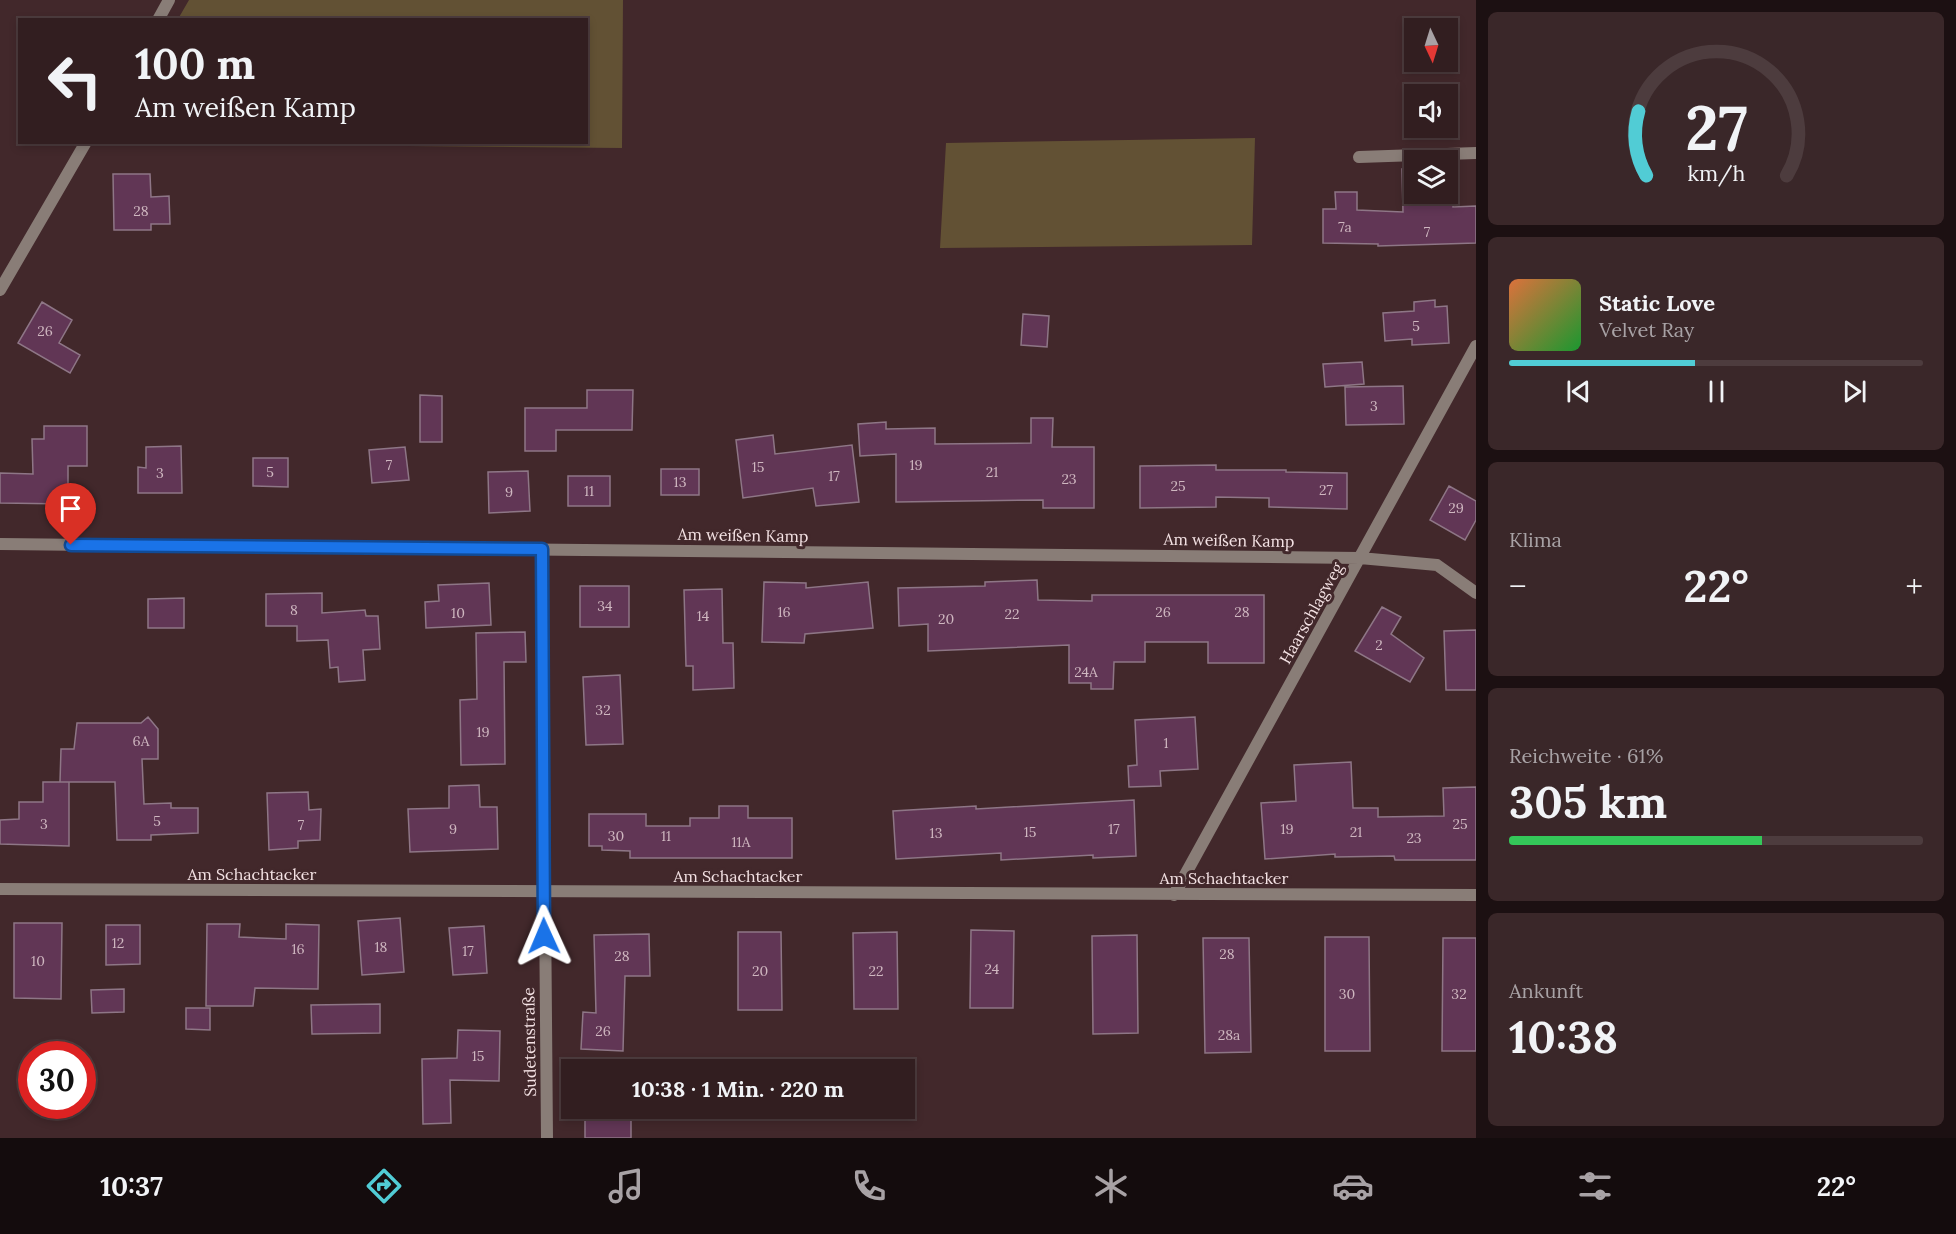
<!DOCTYPE html>
<html lang="de">
<meta charset="utf-8">
<style>
body{margin:0;font-family:Lora,serif;background:#3a2729;color:#f1f3f6;height:100vh;display:flex;flex-direction:column;font-size:22px;white-space:nowrap}
*{box-sizing:border-box;margin:0}
p{font-size:20px;color:#a8a2a5}
.icon{flex:none;width:33px;height:33px;fill:none;stroke:currentColor;stroke-width:2;stroke-linecap:round;stroke-linejoin:round}
.map{position:relative;flex:1;overflow:hidden}
.panel{display:flex;flex-direction:column;gap:12px;padding:12px;background:#1c1012;width:480px}
.panel>*{flex:none}
.hud{position:absolute;left:18px;top:18px;width:570px;height:126px;border-radius:0px;box-shadow:0 3px 9px #0003,0 0 0 2px #4d3c3e;background:#321e20;color:#f1f3f6;overflow:hidden}
.needle{width:39px;rotate:176deg}
.buttons{position:absolute;left:1404px;top:18px;display:grid;gap:12px}
.buttons a{display:grid;place-items:center;width:54px;height:54px;border-radius:0px;background:#321e20;box-shadow:0 3px 9px #0003,0 0 0 2px #4d3c3e;font-size:30px}
.speed{position:absolute;left:18px;top:1041px;display:flex;gap:12px;font-size:30px;font-weight:700;text-align:center}
.speed>*{display:grid;place-content:center;width:78px;height:78px;border-radius:50%;background:#321e20;box-shadow:0 3px 9px #0003,0 0 0 2px #4d3c3e;line-height:1}
.speed .limit{border:9px solid #d22;background:#fff;color:#111}
.pin{position:absolute;display:grid;place-items:center;width:51px;height:51px;color:#fff;margin:-62px -26px;border-radius:50% 50% 50% 0;rotate:-45deg;box-shadow:0 0 6px #0007}
.pin .icon{rotate:45deg}
.me{position:absolute;width:66px;margin:-33px;rotate:359deg;stroke-linejoin:round;filter:drop-shadow(0 0 4px #0008)}
.turn{display:flex;align-items:center;gap:21px;height:126px;padding:0 18px;font-size:27px}
.turn .icon{width:78px;height:78px;stroke-width:2.5}
.turn b{display:block;font-size:42px;line-height:51px}
.big{font-size:45px;font-weight:800;line-height:1.1}
.panel .card{flex:1;display:flex;flex-direction:column;justify-content:center;gap:9px;min-width:0;padding:0 21px;border-radius:9px;background:#3a2729}
.panel .dial{align-items:center;gap:0}
.dial svg{height:156px;overflow:visible;fill:none;stroke:#4d3c3e;stroke-width:7;stroke-linecap:round;text-anchor:middle}
.dial text{fill:#f1f3f6;stroke:none}
.song{display:flex;align-items:center;gap:18px}
.cover{width:72px;height:72px;border-radius:9px;background:linear-gradient(135deg,hsl(20 70% 55%),hsl(130 70% 35%))}
.played{height:6px;border-radius:3px;background:linear-gradient(90deg,#51ccd5 45%,#4d3c3e 45%)}
.keys{display:flex;justify-content:space-around;direction:ltr}
.heat{display:flex;justify-content:space-between;align-items:center;font-size:33px;direction:ltr}
.charge{height:9px;border-radius:4px;background:linear-gradient(90deg,#34c759 61%,#4d3c3e 0)}
.trip{position:absolute;left:561px;top:1059px;width:354px;height:60px;border-radius:0px;background:#321e20;box-shadow:0 3px 9px #0003,0 0 0 2px #4d3c3e;font-weight:800;line-height:60px;text-align:center}
.tab-bar{display:flex;height:96px;justify-content:space-around;align-items:center;background:#140c0d;color:#a8a2a5}
.tab-bar .icon{width:42px;height:42px}
.tab-bar .active{color:#51ccd5}
.tab-bar b{font-size:27px;color:#f1f3f6}
main{display:flex;flex:1;min-height:0}
.map>svg:first-child{display:block}
.green{fill:#625134}
.building{fill:#613655;stroke:#8e7686;stroke-width:1.5}
.lines{fill:none;stroke-linecap:round;stroke-linejoin:round}
.service{stroke:#897d77;stroke-width:12}
.minor{stroke:#897d77;stroke-width:12}
.route-casing{stroke:#114b97;stroke-width:15}
.route{stroke:#1a73e8;stroke-width:10}
.labels{text-anchor:middle;dominant-baseline:central;stroke-width:6;stroke-linejoin:round;paint-order:stroke}
.number-label{font-size:14px;fill:#cfb7c0}
.street-label{font-size:16px;fill:#f4e2e4;stroke:#42282b}
</style>
<main>
<div class="map">
<svg width="1476" height="1138" viewBox="0 0 1476 1138">
<rect width="100%" height="100%" fill="#42282b"/>
<path class="green" d="M 189,0 L 623,0 L 622,148 L 114,143 L 586,142 L 586,20 L 178,19 Z
M 1255,138 L 1252,245 L 940,248 L 946,143 Z"/>
<path class="building" d="M 1448,168 L 1452,168 L 1453,207 L 1476,206 L 1476,243 L 1378,246 L 1378,244 L 1323,243 L 1323,209 L 1336,209 L 1335,192 L 1357,192 L 1357,210 L 1403,212 L 1402,169 L 1414,169 L 1414,194 L 1448,194 Z
M 113,174 L 150,174 L 151,197 L 169,196 L 170,224 L 151,224 L 151,230 L 114,230 Z
M 1435,300 L 1435,307 L 1447,306 L 1449,343 L 1412,345 L 1412,339 L 1385,341 L 1383,313 L 1414,311 L 1414,302 Z
M 42,302 L 72,320 L 59,343 L 80,355 L 70,373 L 18,343 Z
M 1023,314 L 1049,316 L 1047,347 L 1021,345 Z
M 1362,362 L 1364,384 L 1325,387 L 1323,364 Z
M 1403,386 L 1404,424 L 1346,425 L 1345,387 Z
M 587,390 L 633,390 L 632,430 L 556,430 L 556,451 L 525,451 L 525,408 L 587,408 Z
M 420,395 L 442,396 L 442,442 L 420,442 Z
M 1031,418 L 1053,418 L 1052,447 L 1094,447 L 1094,508 L 1043,508 L 1043,500 L 896,502 L 896,454 L 860,456 L 858,424 L 886,422 L 886,429 L 935,428 L 935,444 L 1031,443 Z
M 44,426 L 87,426 L 87,466 L 68,466 L 68,504 L 0,503 L 0,473 L 33,474 L 32,439 L 44,439 Z
M 773,435 L 775,454 L 852,445 L 859,502 L 816,506 L 813,488 L 743,498 L 736,440 Z
M 181,446 L 182,493 L 138,493 L 138,467 L 146,468 L 146,447 Z
M 405,447 L 409,480 L 372,483 L 369,450 Z
M 253,458 L 288,458 L 288,487 L 253,486 Z
M 1216,465 L 1216,470 L 1286,470 L 1286,472 L 1347,473 L 1347,509 L 1269,507 L 1269,498 L 1216,497 L 1216,507 L 1140,508 L 1140,466 Z
M 661,469 L 699,469 L 699,495 L 661,495 Z
M 528,471 L 530,511 L 489,513 L 488,472 Z
M 568,476 L 610,476 L 610,506 L 568,506 Z
M 1449,486 L 1476,501 L 1476,520 L 1465,540 L 1430,520 Z
M 1037,580 L 1038,600 L 1092,601 L 1092,595 L 1264,595 L 1264,663 L 1208,663 L 1208,642 L 1145,642 L 1145,662 L 1114,662 L 1113,689 L 1091,689 L 1091,683 L 1069,683 L 1069,645 L 928,651 L 928,624 L 899,626 L 898,588 L 985,586 L 985,582 Z
M 764,582 L 806,583 L 806,588 L 868,582 L 873,628 L 805,634 L 804,643 L 762,642 Z
M 489,583 L 491,625 L 426,628 L 425,602 L 439,601 L 438,585 Z
M 580,586 L 629,586 L 629,627 L 580,627 Z
M 722,589 L 723,643 L 733,643 L 734,688 L 693,690 L 693,666 L 686,666 L 684,590 Z
M 322,593 L 322,613 L 365,610 L 366,616 L 378,616 L 380,649 L 363,650 L 365,680 L 339,682 L 338,667 L 330,668 L 328,640 L 297,641 L 297,626 L 266,626 L 266,594 Z
M 184,598 L 184,628 L 148,628 L 148,599 Z
M 1382,607 L 1401,617 L 1391,634 L 1424,658 L 1410,682 L 1355,651 Z
M 1476,630 L 1476,690 L 1446,690 L 1444,631 Z
M 525,632 L 526,662 L 504,662 L 505,764 L 461,765 L 460,700 L 477,699 L 476,633 Z
M 620,675 L 623,744 L 586,745 L 583,677 Z
M 148,717 L 158,729 L 158,759 L 142,759 L 144,804 L 171,803 L 171,808 L 198,808 L 198,833 L 151,835 L 151,840 L 117,840 L 115,782 L 60,782 L 61,749 L 74,749 L 77,723 L 141,723 Z
M 1195,717 L 1198,769 L 1160,771 L 1161,786 L 1129,787 L 1128,766 L 1137,765 L 1135,720 Z
M 1351,762 L 1353,808 L 1378,808 L 1378,817 L 1444,816 L 1443,788 L 1476,787 L 1476,860 L 1395,860 L 1394,856 L 1335,857 L 1335,854 L 1265,859 L 1261,803 L 1296,801 L 1294,765 Z
M 43,782 L 69,782 L 69,846 L 0,844 L 0,820 L 19,819 L 19,802 L 43,802 Z
M 479,785 L 480,807 L 497,807 L 498,849 L 410,852 L 408,809 L 449,808 L 449,786 Z
M 308,792 L 309,810 L 321,809 L 320,840 L 298,841 L 298,848 L 269,850 L 267,793 Z
M 1134,800 L 1136,856 L 1093,858 L 1093,855 L 1001,860 L 1001,853 L 896,859 L 893,811 L 976,806 L 976,809 Z
M 719,806 L 748,806 L 748,818 L 792,818 L 792,858 L 630,858 L 630,851 L 602,850 L 602,846 L 589,846 L 589,814 L 646,814 L 646,826 L 690,826 L 690,818 L 719,818 Z
M 400,918 L 404,972 L 362,975 L 358,921 Z
M 14,923 L 62,923 L 61,999 L 14,998 Z
M 207,924 L 240,924 L 239,937 L 286,939 L 286,924 L 319,925 L 318,989 L 255,988 L 253,1006 L 206,1006 Z
M 106,925 L 140,925 L 140,964 L 106,965 Z
M 484,926 L 487,973 L 453,975 L 449,928 Z
M 971,930 L 1014,931 L 1013,1008 L 970,1008 Z
M 738,932 L 781,932 L 782,1010 L 738,1010 Z
M 897,932 L 898,1009 L 854,1009 L 853,933 Z
M 649,934 L 650,976 L 625,976 L 623,1051 L 581,1049 L 583,1012 L 596,1013 L 594,935 Z
M 1137,935 L 1138,1033 L 1093,1034 L 1092,936 Z
M 1325,937 L 1369,937 L 1370,1051 L 1325,1051 Z
M 1203,938 L 1249,938 L 1251,1052 L 1205,1053 Z
M 1443,938 L 1476,938 L 1476,1051 L 1442,1051 Z
M 124,989 L 124,1012 L 92,1013 L 91,990 Z
M 380,1004 L 380,1033 L 312,1034 L 311,1005 Z
M 186,1008 L 210,1008 L 210,1030 L 186,1029 Z
M 458,1030 L 500,1031 L 499,1081 L 450,1080 L 451,1123 L 423,1124 L 422,1059 L 457,1058 Z
M 631,1111 L 631,1138 L 585,1138 L 585,1112 Z"/>
<g class="lines">
<path class="service" d="M 1359,157 L 1476,153"/>
<path class="minor" d="M 158,20 L 169,0
M 0,290 L 86,142
M 0,544 L 1360,558 L 1437,565 L 1476,593
M 542,549 L 547,1138
M 0,889 L 1476,895
M 1174,895 L 1476,346"/>
</g>
<g class="lines">
<defs>
<path id="route" d="M 71,545 L 542,549 L 544,936"/>
</defs>
<use href="#route" class="route-casing"/>
<use href="#route" class="route"/>
</g>
<g class="labels">
<g class="number-label">
<text x="141" y="211">28</text>
<text x="1345" y="227">7a</text>
<text x="1427" y="232">7</text>
<text x="1416" y="326">5</text>
<text x="45" y="331">26</text>
<text x="1374" y="406">3</text>
<text x="389" y="465">7</text>
<text x="916" y="465">19</text>
<text x="758" y="467">15</text>
<text x="270" y="472">5</text>
<text x="992" y="472">21</text>
<text x="160" y="473">3</text>
<text x="834" y="476">17</text>
<text x="1069" y="479">23</text>
<text x="680" y="482">13</text>
<text x="1178" y="486">25</text>
<text x="1326" y="490">27</text>
<text x="589" y="491">11</text>
<text x="509" y="492">9</text>
<text x="1456" y="508">29</text>
<text x="605" y="606">34</text>
<text x="294" y="610">8</text>
<text x="784" y="612">16</text>
<text x="1163" y="612">26</text>
<text x="1242" y="612">28</text>
<text x="458" y="613">10</text>
<text x="1012" y="614">22</text>
<text x="703" y="616">14</text>
<text x="946" y="619">20</text>
<text x="1379" y="645">2</text>
<text x="1086" y="672">24A</text>
<text x="603" y="710">32</text>
<text x="483" y="732">19</text>
<text x="141" y="741">6A</text>
<text x="1166" y="743">1</text>
<text x="157" y="821">5</text>
<text x="44" y="824">3</text>
<text x="1460" y="824">25</text>
<text x="301" y="825">7</text>
<text x="453" y="829">9</text>
<text x="1114" y="829">17</text>
<text x="1287" y="829">19</text>
<text x="1030" y="832">15</text>
<text x="1356" y="832">21</text>
<text x="936" y="833">13</text>
<text x="616" y="836">30</text>
<text x="666" y="836">11</text>
<text x="1414" y="838">23</text>
<text x="741" y="842">11A</text>
<text x="118" y="943">12</text>
<text x="381" y="947">18</text>
<text x="298" y="949">16</text>
<text x="468" y="951">17</text>
<text x="1227" y="954">28</text>
<text x="622" y="956">28</text>
<text x="38" y="961">10</text>
<text x="992" y="969">24</text>
<text x="760" y="971">20</text>
<text x="876" y="971">22</text>
<text x="1347" y="994">30</text>
<text x="1459" y="994">32</text>
<text x="603" y="1031">26</text>
<text x="1229" y="1035">28a</text>
<text x="478" y="1056">15</text>
</g>
<g class="street-label">
<text transform="translate(743 535) rotate(1)">Am weißen Kamp</text>
<text transform="translate(1229 540) rotate(1)">Am weißen Kamp</text>
<text transform="translate(1311 613) rotate(-61)">Haarschlagweg</text>
<text x="252" y="874">Am Schachtacker</text>
<text x="738" y="876">Am Schachtacker</text>
<text x="1224" y="878">Am Schachtacker</text>
<text transform="translate(529 1042) rotate(-91)">Sudetenstraße</text>
</g>
</g>
</svg>
<div class="buttons">
<a><svg class="needle" viewBox="-14 -14 28 28"><path d="M0-13l5 13h-10z" fill="#e53935"/><path d="M0 13l5-13h-10z" fill="#a8a2a5"/></svg></a>
<a><svg class="icon" aria-label="sound" viewBox="0 0 24 24"><path d="M4 9h4l5-4v14l-5-4H4zM17 9q2 3 0 6"/></svg></a>
<a><svg class="icon" aria-label="layers" viewBox="0 0 24 24"><path d="M12 4l9 5-9 5-9-5zM3 14l9 5 9-5"/></svg></a>
</div>
<div class="speed"><div class="limit">30</div></div>
<div class="pin" style="left:71px;top:545px;background:#d93025"><svg class="icon" aria-label="arrive" viewBox="0 0 24 24"><path d="M6 21V4h12l-3 4 3 4H6"/></svg></div>
<svg class="me" style="left:544px;top:936px" viewBox="-20 -20 40 40"><path d="M0-17L14 15 0 8-14 15z" fill="#1a73e8" stroke="#fff" stroke-width="4"/></svg>
<div class="trip">10:38 · 1 Min. · 220 m</div>
<div class="hud">
<div class="turn"><svg class="icon" aria-label="left" viewBox="0 0 24 24"><path d="M17 20v-9H6M10 6l-5 5 5 5"/></svg><div><b>100 m</b>Am weißen Kamp</div></div>
</div>
</div>
<section class="panel">
<div class="card dial"><svg viewBox="0 0 100 80">
<path d="M14 69A42 42 0 1 1 86 69"/>
<path d="M14 69A42 42 0 0 1 10 36" stroke="#51ccd5"/>
<text x="50" y="56" font-size="32" font-weight="700">27</text>
<text x="50" y="72" font-size="11">km/h</text>
</svg></div>
<div class="card">
<div class="song"><i class="cover"></i><div><b>Static Love</b><p>Velvet Ray</p></div></div>
<div class="played"></div>
<div class="keys"><svg class="icon" aria-label="previous" viewBox="0 0 24 24"><path d="M18 5L8 12l10 7zM5 5v14"/></svg><svg class="icon" aria-label="pause" viewBox="0 0 24 24"><path d="M8 5v14M16 5v14"/></svg><svg class="icon" aria-label="next" viewBox="0 0 24 24"><path d="M6 5l10 7-10 7zM19 5v14"/></svg></div>
</div>
<div class="card"><p>Klima</p>
<div class="heat"><a>−</a><b class="big">22°</b><a>+</a></div>
</div>
<div class="card"><p>Reichweite · 61%</p><b class="big">305 km</b><div class="charge"></div></div>
<div class="card"><p>Ankunft</p><b class="big">10:38</b></div>
</section>
</main>
<nav class="tab-bar">
<b>10:37</b>
<svg class="icon active" aria-label="directions" viewBox="0 0 24 24"><path d="M12 3l9 9-9 9-9-9zM9 14v-3h6M13 9l2 2-2 2"/></svg>
<svg class="icon" aria-label="music" viewBox="0 0 24 24"><path d="M9 18V5l10-2v13"/><circle cx="6" cy="18" r="3"/><circle cx="16" cy="16" r="3"/></svg>
<svg class="icon" aria-label="phone" viewBox="0 0 24 24"><path d="M5 4h4l2 5-3 2q2 4 5 5l2-3 5 2v4C11 20 4 13 5 4z"/></svg>
<svg class="icon" aria-label="climate" viewBox="0 0 24 24"><path d="M12 3v18M4 7l16 10M4 17L20 7"/></svg>
<svg class="icon" aria-label="car" viewBox="0 0 24 24"><path d="M5 17H2v-5l4-1 3-4h7l3 4 3 1v5h-3M9 17h6M6 11h13"/><circle cx="7" cy="17" r="2"/><circle cx="17" cy="17" r="2"/></svg>
<svg class="icon" aria-label="filters" viewBox="0 0 24 24"><path d="M4 7h16M4 17h16"/><circle cx="9" cy="7" r="2"/><circle cx="15" cy="17" r="2"/></svg>
<b>22°</b>
</nav>
